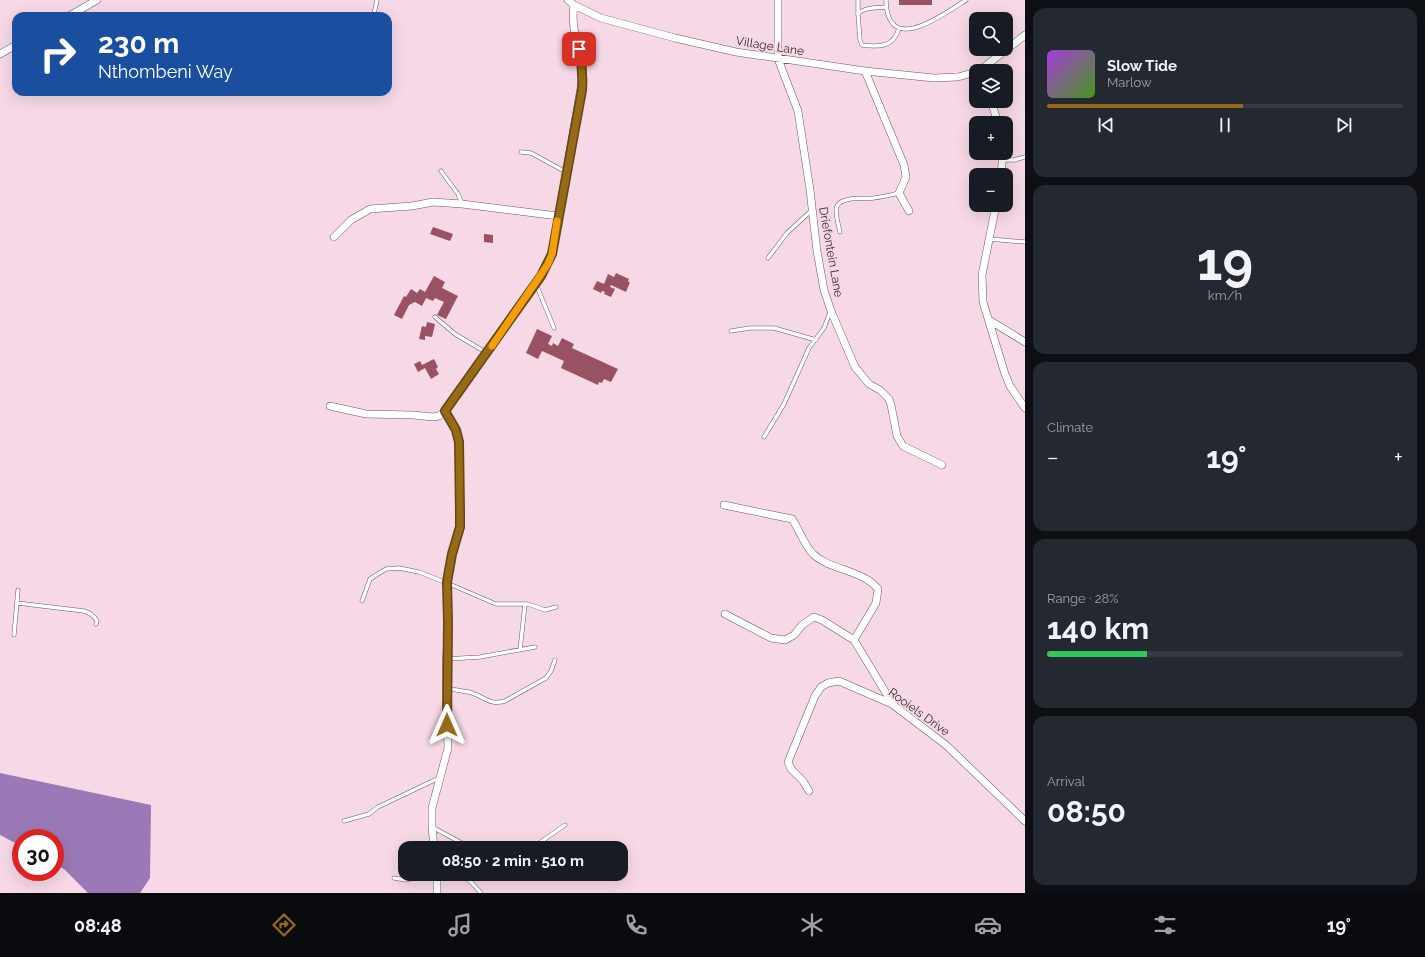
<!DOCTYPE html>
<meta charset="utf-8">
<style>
body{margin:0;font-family:Raleway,sans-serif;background:#242831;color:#f1f3f6;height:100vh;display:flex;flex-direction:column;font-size:15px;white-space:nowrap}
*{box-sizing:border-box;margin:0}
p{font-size:13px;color:#9ea1a6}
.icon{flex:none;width:22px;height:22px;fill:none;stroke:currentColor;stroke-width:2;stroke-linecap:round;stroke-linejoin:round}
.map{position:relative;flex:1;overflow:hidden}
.panel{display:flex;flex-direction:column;gap:8px;padding:8px;background:#0d0f14;width:400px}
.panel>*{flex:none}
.hud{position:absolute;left:12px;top:12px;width:380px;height:84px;border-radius:12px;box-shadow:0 4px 16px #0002;background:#1a4fa0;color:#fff;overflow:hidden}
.fabs{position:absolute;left:969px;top:12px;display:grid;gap:8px}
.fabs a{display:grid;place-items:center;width:44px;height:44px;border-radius:8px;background:#171b24;box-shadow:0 4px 16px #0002;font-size:20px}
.speed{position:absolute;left:12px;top:829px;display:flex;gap:8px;font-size:20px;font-weight:700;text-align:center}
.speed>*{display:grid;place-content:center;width:52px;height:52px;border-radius:50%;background:#171b24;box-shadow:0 4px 16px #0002;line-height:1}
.speed .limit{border:6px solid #d22;background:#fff;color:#111}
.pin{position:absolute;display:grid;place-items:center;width:34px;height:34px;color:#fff;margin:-17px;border-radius:8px;box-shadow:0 2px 6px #0006}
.me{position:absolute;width:44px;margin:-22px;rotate:0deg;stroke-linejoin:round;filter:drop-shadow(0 0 3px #0008)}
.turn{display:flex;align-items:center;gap:14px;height:84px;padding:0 20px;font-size:18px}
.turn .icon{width:52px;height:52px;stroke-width:2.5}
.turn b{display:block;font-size:28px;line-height:34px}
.big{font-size:30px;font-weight:700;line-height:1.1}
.panel .widget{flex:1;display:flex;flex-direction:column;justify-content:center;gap:6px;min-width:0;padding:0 14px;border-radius:12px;background:#242831}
.panel .dial{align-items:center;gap:0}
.dial b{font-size:52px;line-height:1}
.song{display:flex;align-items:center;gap:12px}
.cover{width:48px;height:48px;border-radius:6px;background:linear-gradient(135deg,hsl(280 70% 55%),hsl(100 70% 35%))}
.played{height:4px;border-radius:2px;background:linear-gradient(90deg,#976a18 55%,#363941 55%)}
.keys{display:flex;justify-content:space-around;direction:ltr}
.heat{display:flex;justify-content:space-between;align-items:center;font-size:22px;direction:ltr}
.charge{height:6px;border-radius:3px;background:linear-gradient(90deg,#34c759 28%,#363941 0)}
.trip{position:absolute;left:398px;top:841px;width:230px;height:40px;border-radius:12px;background:#171b24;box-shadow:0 4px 16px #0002;font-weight:700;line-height:40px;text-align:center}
.tab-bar{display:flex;height:64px;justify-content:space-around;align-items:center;background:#090b0e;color:#9ea1a6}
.tab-bar .icon{width:28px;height:28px}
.tab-bar .current{color:#976a18}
.tab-bar b{font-size:18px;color:#f1f3f6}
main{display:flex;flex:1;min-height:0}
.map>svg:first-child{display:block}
.water{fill:#9b79b7}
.building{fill:#995164}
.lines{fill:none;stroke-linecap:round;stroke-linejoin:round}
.lane-casing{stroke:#6e5562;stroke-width:4.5}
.street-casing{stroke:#6e5562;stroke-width:8}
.lane{stroke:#fff;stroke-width:3.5}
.street{stroke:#fff;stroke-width:7}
.route-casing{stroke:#624510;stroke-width:10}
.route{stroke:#976a18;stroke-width:7}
.slow{stroke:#f59e0b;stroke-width:7}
.labels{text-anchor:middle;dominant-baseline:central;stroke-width:4;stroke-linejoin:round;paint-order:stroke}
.street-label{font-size:12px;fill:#372c31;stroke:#f6d8e7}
</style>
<main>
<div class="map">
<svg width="1025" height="893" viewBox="0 0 1025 893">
<rect width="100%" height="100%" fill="#f6d8e7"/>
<path class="water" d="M 0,773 L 151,805 L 150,878 L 140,893 L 88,893 L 64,869 L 55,864 L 55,838 L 21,838 L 21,846 L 0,835 Z"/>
<path class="building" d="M 899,0 L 932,0 L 932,5 L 899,5 Z
M 433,227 L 453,234 L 450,241 L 430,234 Z
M 484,234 L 493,235 L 493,243 L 484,242 Z
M 616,273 L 629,279 L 628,282 L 630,282 L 626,292 L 611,285 L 610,287 L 615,289 L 611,297 L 604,294 L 605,292 L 602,291 L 601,293 L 593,289 L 597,281 L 604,284 L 608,274 L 614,277 Z
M 434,276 L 445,282 L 442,288 L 458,296 L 446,319 L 437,315 L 444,302 L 435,298 L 433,301 L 426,298 L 422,306 L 415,302 L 409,305 L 402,319 L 394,315 L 404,296 L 406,297 L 411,289 L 417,293 L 420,289 L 425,292 Z
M 427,322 L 435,324 L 432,337 L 425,336 L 425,340 L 419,339 L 422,326 L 426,327 Z
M 537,329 L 552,336 L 548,344 L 552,346 L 553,343 L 558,346 L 562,338 L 574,344 L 572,348 L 618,369 L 611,382 L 604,379 L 602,383 L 599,382 L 598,385 L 561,368 L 564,361 L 542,351 L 538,359 L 526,353 Z
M 434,359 L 438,367 L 436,369 L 439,374 L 431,379 L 425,368 L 418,372 L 414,364 L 420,361 L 422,365 Z"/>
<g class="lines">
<defs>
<path id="lane" d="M 858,0 L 858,14
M 886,0 C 887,57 943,15 966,0
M 886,7 C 877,8 864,7 858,14 L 860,40 L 862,45 C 878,47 894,48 899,28
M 374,14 L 377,0
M 521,152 L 531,153 L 566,172
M 1003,160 L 1014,160 L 1025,157
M 441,171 L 458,194 L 462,204
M 840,232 C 839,226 834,212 837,206 C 843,196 864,199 874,198 C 882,197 890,195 899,193
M 989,239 L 1025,242
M 768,258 L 787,233 L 812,210
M 536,284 L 554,328
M 435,317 L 455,334 L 487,353
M 731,331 L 750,328 L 774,328 L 816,340
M 764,437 L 784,404 L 809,348 L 824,328 L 830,312
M 362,601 L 370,579 L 386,569 L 399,568 L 419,572 L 447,583 L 496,604 L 528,604 L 545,610 L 556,607
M 17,603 L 84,611 C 90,613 94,615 97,621 L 96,624
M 14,635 L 18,590
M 520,650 L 525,604
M 447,659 L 480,657 L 535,647
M 447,688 C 454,690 462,691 469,692 C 484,696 489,706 505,701 L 546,678 L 551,671 L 555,660
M 344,821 L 369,814 L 378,807 L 439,778
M 432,827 L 471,848
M 532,848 L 565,825
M 459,874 L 471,882 L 481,893
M 394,878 L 406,880 L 429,874"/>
<path id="street" d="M 568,0 L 574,5 L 601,18 L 675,38 L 736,52 L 865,71 L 934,78 L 958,77 L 976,72
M 778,0 L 778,59 L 798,111 L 810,190 L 817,251 L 824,290 L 831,311 L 855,367 L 869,384 L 880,390 L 889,399 L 891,405 L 897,436 L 903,446 L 942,465
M 69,16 L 97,0
M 0,54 L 16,45
M 865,71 L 904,165 L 906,177 L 899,193 L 909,211
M 979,71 L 1025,35
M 991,101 L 998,123
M 1001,175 L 1003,153
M 996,205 L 982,275 L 983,302 L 1005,374 L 1010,386 L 1025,408
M 334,237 L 351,220 L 370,209 L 412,206 L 433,202 L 462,204 L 558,216
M 989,320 L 1025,342
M 330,406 L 366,414 L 413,415 L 433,417 L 439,416 L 445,411
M 724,505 L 792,519 C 799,529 804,545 813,554 C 831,571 862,569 878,589 L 876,603 L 854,640 L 892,703
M 725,614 L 771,638 L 785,640 L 794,635 L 802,625 L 814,617 L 822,620 L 854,640
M 809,791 L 803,781 L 791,769 L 788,762 L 815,696 L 821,687 L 828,683 L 839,681 L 892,704 L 946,745 L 1025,821
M 434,848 L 432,826 L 432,808 L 448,748 L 446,673 L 448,622 L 447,583 L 452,554 L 460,527 L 459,442 L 456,430 L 445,411 L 541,276 L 552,254 L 583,76 C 581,52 570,29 574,5
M 437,874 L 437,893"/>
</defs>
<use href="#lane" class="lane-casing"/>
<use href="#street" class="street-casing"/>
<use href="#lane" class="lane"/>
<use href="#street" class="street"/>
</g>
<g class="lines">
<defs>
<path id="route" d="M 447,725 L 448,622 L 447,582 L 452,554 L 460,527 L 460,512 L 459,442 L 456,430 L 445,411 L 541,276 L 552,254 L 582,90 C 583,75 582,63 579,49"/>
</defs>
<use href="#route" class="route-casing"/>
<use href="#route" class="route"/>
<path class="slow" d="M 492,346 L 548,264 L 552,254 L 557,221"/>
</g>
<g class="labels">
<g class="street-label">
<text transform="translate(770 46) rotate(9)">Village Lane</text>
<text transform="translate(831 252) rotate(80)">Driefontein Lane</text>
<text transform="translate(919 712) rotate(36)">Rooiels Drive</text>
</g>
</g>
</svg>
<div class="fabs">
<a><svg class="icon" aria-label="search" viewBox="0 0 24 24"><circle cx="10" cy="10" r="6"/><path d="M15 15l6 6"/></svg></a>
<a><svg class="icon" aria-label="layers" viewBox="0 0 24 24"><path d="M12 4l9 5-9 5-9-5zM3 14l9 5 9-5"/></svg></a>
<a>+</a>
<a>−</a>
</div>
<div class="speed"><div class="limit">30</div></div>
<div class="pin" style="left:579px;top:49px;background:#d93025"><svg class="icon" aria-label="arrive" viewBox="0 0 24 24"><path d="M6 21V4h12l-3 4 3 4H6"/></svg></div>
<svg class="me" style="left:447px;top:725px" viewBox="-20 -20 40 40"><path d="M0-17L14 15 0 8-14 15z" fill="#976a18" stroke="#fff" stroke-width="4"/></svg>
<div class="trip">08:50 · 2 min · 510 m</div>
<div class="hud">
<div class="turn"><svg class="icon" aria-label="right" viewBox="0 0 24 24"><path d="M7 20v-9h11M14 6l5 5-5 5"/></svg><div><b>230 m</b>Nthombeni Way</div></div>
</div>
</div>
<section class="panel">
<div class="widget">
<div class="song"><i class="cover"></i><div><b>Slow Tide</b><p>Marlow</p></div></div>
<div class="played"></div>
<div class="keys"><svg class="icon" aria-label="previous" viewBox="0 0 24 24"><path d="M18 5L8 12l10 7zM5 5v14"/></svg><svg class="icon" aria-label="pause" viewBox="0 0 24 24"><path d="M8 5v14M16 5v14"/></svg><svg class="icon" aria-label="next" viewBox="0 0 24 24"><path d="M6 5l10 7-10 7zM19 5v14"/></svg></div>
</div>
<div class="widget dial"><b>19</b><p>km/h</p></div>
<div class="widget"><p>Climate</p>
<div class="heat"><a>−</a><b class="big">19°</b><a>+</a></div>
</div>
<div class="widget"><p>Range · 28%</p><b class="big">140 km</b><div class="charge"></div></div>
<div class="widget"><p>Arrival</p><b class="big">08:50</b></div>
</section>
</main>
<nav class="tab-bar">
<b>08:48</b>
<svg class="icon current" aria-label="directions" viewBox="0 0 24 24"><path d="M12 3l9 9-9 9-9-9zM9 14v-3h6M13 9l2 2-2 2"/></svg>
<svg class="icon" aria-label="music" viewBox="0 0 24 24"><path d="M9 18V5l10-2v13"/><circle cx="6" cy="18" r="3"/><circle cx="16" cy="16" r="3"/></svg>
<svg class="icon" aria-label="phone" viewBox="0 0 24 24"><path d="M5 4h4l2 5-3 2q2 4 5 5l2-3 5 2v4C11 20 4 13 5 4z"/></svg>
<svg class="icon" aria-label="climate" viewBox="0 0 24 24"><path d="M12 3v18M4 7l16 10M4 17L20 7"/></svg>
<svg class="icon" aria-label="car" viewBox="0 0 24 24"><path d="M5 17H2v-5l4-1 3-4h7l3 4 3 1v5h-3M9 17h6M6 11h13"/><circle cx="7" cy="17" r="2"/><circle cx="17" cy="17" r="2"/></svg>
<svg class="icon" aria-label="filters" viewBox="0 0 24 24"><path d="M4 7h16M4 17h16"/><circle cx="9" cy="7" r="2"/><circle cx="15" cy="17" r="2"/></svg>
<b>19°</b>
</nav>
